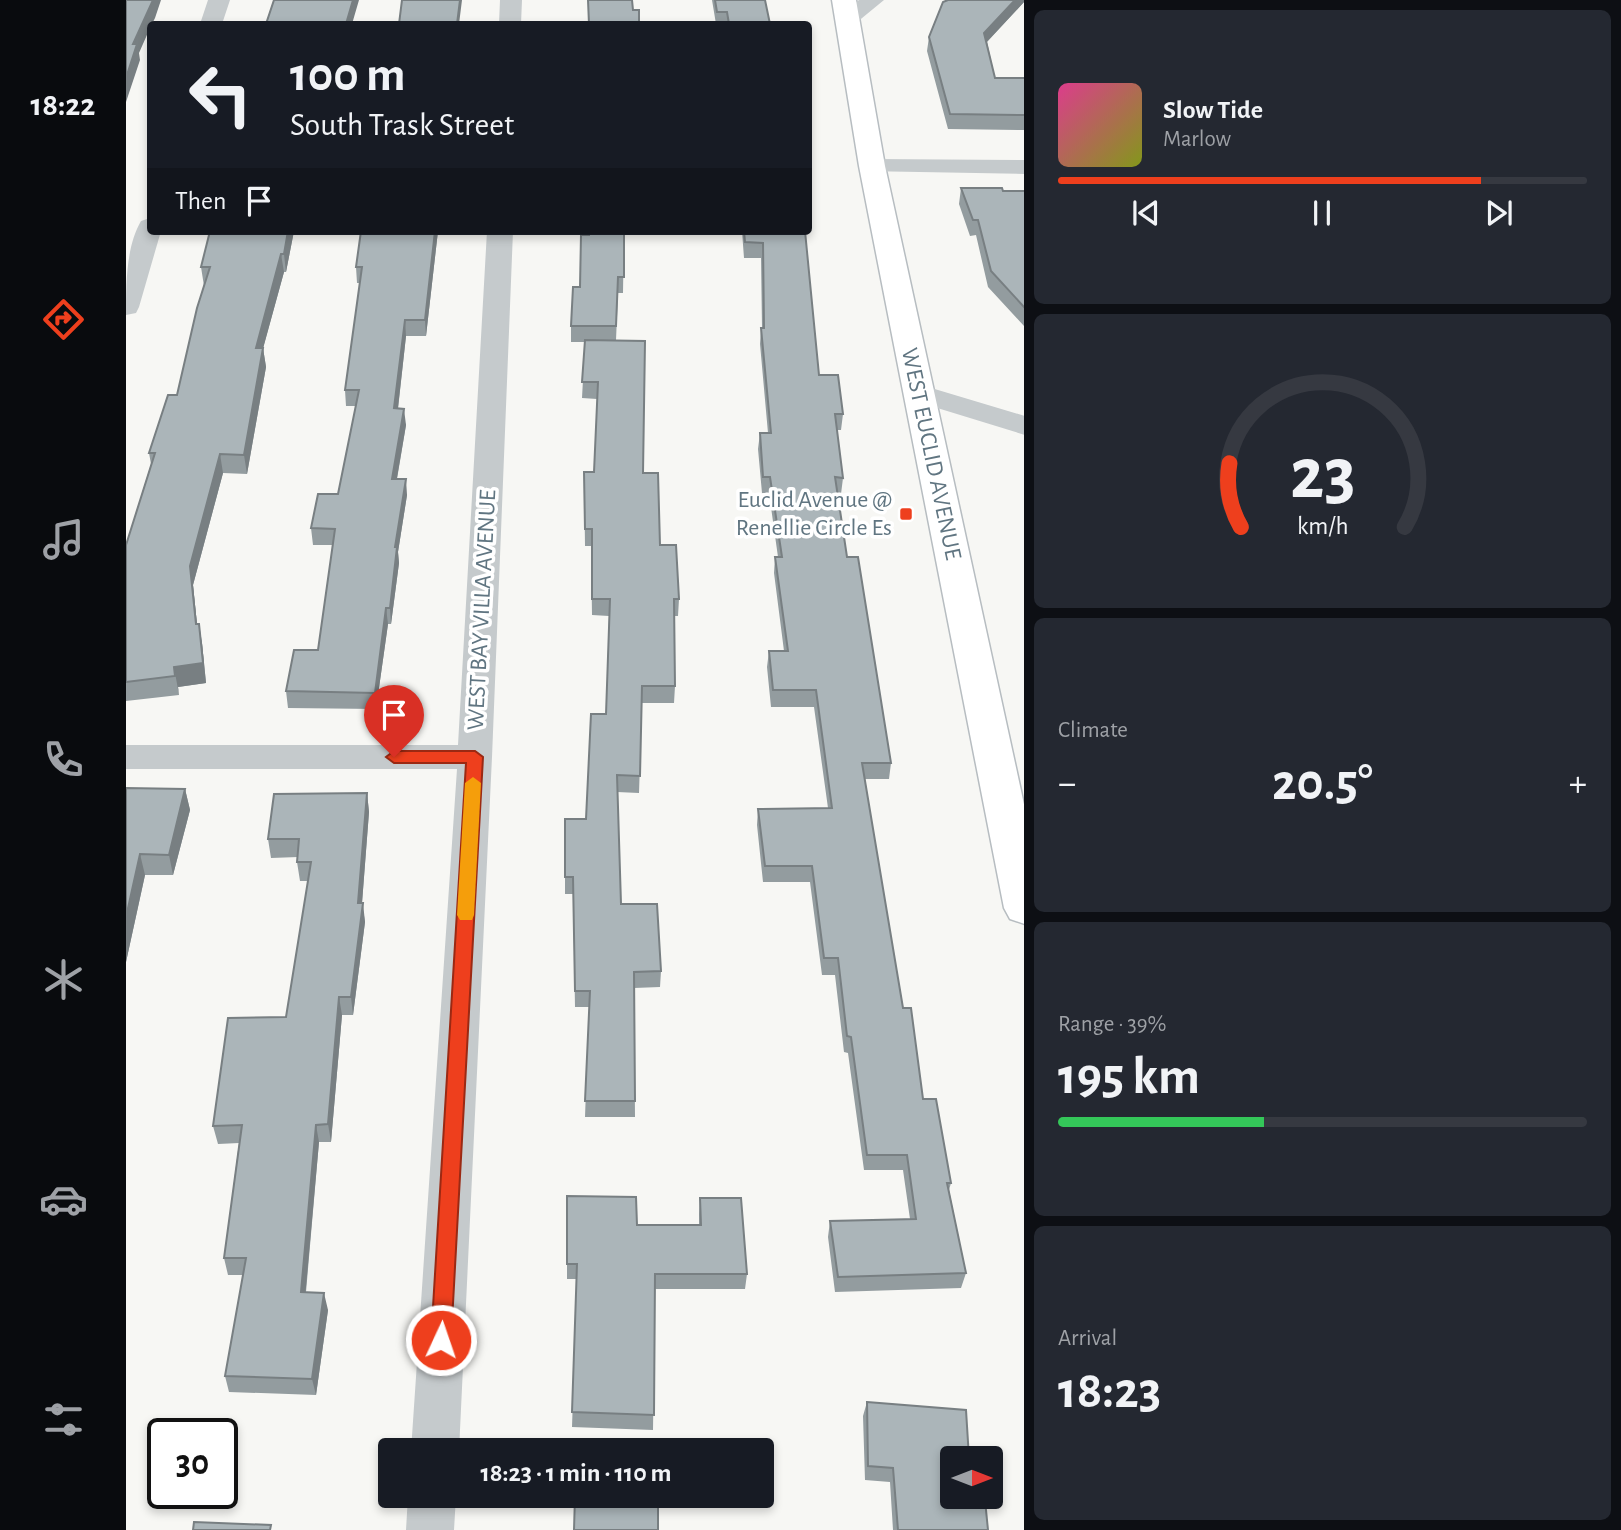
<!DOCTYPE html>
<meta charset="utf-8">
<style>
body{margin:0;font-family:"Alegreya Sans",sans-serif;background:#242831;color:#f1f3f6;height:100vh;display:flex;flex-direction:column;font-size:26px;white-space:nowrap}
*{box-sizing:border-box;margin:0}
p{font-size:23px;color:#9ea1a6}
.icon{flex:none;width:38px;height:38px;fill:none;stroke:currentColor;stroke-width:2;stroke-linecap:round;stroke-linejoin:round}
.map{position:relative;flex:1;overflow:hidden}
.side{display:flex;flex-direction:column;gap:10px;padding:10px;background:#0d0f14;width:597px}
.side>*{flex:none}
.guide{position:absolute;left:21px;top:21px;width:665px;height:214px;border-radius:7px;box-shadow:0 4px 10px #0003;background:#171b24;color:#f1f3f6;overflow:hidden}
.needle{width:46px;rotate:90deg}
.controls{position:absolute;left:814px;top:1446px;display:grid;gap:14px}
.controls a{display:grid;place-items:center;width:63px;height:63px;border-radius:7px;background:#171b24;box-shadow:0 4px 10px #0003;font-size:35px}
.speed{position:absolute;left:21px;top:1418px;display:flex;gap:14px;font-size:35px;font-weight:700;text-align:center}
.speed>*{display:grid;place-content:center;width:91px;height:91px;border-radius:50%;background:#171b24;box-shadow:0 4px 10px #0003;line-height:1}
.speed .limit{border:4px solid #111;border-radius:10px;background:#fff;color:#111}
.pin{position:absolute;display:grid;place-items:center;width:60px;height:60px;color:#fff;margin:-72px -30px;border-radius:50% 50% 50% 0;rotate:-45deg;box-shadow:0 0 7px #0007}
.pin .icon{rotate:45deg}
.me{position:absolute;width:77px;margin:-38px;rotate:3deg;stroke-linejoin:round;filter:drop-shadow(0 0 5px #0008)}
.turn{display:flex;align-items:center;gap:24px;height:147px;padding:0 28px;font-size:32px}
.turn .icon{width:91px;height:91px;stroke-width:2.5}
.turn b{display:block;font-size:49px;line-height:60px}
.then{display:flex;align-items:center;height:66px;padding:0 28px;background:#0003;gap:14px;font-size:26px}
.big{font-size:52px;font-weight:700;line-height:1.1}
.side .card{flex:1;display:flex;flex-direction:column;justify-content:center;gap:10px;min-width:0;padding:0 24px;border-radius:10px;background:#242831}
.side .dial{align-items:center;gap:0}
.dial svg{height:182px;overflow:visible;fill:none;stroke:#363941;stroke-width:7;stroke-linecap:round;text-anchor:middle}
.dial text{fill:#f1f3f6;stroke:none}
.song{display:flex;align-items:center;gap:21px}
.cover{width:84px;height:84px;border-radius:10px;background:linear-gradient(135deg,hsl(330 70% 55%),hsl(70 70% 35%))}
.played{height:7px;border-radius:4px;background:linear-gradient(90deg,#ee3f1d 80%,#363941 80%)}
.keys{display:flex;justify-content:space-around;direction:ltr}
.heat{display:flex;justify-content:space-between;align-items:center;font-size:38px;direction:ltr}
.charge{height:10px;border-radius:5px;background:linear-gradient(90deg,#34c759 39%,#363941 0)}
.trip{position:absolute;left:252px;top:1438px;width:396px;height:70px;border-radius:7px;background:#171b24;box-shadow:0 4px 10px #0003;font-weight:700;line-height:70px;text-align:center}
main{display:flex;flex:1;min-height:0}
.menu{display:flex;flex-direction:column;width:126px;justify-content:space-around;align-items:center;background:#090b0e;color:#9ea1a6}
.menu .icon{width:49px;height:49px}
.menu .current{color:#ee3f1d}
.menu b{font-size:32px;color:#f1f3f6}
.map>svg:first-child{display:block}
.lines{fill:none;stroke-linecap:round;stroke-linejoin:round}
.secondary-casing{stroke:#b7bdc1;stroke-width:3}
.street{fill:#c5cacc;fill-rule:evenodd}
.secondary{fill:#fff;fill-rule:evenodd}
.wall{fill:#939c9f}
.shaded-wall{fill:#787f82}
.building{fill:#abb5b9;stroke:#787f82;stroke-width:2}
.route{fill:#ee3f1d;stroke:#9b2913;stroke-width:2}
.slow{fill:#f59e0b}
.poi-dot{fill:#ee3f1d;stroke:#fff;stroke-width:2.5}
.labels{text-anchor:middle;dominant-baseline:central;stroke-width:7;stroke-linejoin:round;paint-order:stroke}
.street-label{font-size:24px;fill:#607581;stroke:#fff}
.poi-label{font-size:24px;fill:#607581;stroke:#fff;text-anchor:end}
</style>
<main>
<nav class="menu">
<b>18:22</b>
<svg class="icon current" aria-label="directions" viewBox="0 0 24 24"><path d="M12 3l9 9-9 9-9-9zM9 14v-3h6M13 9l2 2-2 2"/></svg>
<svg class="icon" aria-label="music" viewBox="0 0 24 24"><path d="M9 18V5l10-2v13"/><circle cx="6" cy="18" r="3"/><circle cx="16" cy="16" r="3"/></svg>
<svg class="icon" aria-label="phone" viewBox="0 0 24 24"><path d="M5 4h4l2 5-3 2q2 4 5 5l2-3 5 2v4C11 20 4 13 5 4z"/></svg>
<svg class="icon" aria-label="climate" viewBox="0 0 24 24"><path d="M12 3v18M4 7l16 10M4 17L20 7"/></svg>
<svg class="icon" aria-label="car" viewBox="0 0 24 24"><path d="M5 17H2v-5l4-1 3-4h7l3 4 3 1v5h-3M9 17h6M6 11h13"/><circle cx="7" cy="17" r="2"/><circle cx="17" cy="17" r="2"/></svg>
<svg class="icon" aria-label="filters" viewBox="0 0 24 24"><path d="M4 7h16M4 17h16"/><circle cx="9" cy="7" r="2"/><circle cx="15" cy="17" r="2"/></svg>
</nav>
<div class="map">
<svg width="899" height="1530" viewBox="0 0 899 1530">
<rect width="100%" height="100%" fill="#f7f7f4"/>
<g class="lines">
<defs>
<path id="secondary" d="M 706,0 L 730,0 L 759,166 L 899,809 L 899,924 L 884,919 L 878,908 L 733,166 Z"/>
</defs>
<use href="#secondary" class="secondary-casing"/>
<path class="street" d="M 82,0 L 104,0 L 96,24 L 74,24 Z
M 374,0 L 396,0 L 395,24 L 373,24 Z
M 733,0 L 758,0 L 730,23 L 714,23 L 711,18 Z
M 746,159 L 899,160 L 899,174 L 737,171 L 734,166 L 737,161 Z
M 24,218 L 24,231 L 35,231 L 13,307 L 10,313 L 0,315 C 0,284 0,247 15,221 Z
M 361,231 L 387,231 L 366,757 L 333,1451 L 285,1451 L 331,769 L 0,769 L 0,745 L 332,745 Z
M 792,384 L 899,416 L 899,435 L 782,399 L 778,393 L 782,387 Z
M 282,1496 L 330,1496 L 328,1530 L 280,1530 Z"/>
<use href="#secondary" class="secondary"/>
</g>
<path class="wall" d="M 586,0 L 639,0 L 644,24 L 590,24 Z
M 899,0 L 899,1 L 861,42 L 869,78 L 899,78 L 899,130 L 822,129 L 801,51 L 803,37 Z
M 835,188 L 877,191 L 899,191 L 899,327 L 862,287 L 850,235 L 844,236 L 833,204 Z
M 168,231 L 160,272 L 158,272 L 137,348 L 140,367 L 121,474 L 97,473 L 67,585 L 71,624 L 76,643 L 80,683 L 52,687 L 53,695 L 0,701 L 0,545 L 25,464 L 23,453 L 51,395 L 78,286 L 75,267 Z
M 312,231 L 300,336 L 280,336 L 272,409 L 280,425 L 271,479 L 281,495 L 272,552 L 273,563 L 265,624 L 262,624 L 250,709 L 162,708 L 160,691 L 192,650 L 207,545 L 187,545 L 185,528 L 212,494 L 230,406 L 220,406 L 219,390 L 234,283 L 231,283 L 230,267 Z
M 498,231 L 497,293 L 492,293 L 490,340 L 517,473 L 534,545 L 553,599 L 552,616 L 548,616 L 549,686 L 548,703 L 516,703 L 513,793 L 491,792 L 495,904 L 535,971 L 534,987 L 508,988 L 509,1117 L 459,1117 L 463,1007 L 449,1007 L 447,894 L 439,894 L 439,819 L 460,819 L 480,714 L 483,616 L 466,615 L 465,546 L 459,546 L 458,472 L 468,472 L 471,399 L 456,398 L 459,342 L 445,342 L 445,326 L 454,287 L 463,235 Z
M 616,231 L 679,231 L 693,375 L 717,414 L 715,430 L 711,430 L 717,478 L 715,494 L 711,494 L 721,557 L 765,763 L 763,779 L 739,779 L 777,1008 L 797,1099 L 825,1183 L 823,1190 L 840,1273 L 835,1288 L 709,1292 L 702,1237 L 704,1221 L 784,1219 L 777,1170 L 738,1170 L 722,1053 L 718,1052 L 709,975 L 696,975 L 684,882 L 637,882 L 631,825 L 632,809 L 702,808 L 688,707 L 645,707 L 641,667 L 643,651 L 658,651 L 648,573 L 649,557 L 652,557 L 643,493 L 636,493 L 632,449 L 634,433 L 642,433 L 634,344 L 635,328 L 636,328 L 635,258 L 618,258 Z
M 0,788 L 59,789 L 64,810 L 47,875 L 19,875 L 0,962 Z
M 241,793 L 243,812 L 236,903 L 239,922 L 227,1015 L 216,1015 L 205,1142 L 193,1142 L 180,1292 L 202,1310 L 190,1395 L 103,1392 L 99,1376 L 117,1275 L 102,1275 L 98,1258 L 113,1143 L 92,1144 L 87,1126 L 160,1017 L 182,881 L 174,881 L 171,862 L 172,857 L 145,858 L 142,839 Z
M 441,1196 L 511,1225 L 573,1225 L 573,1214 L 574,1198 L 621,1274 L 619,1289 L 529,1289 L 527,1430 L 446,1427 L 451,1279 L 441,1279 Z
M 741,1402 L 845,1499 L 862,1530 L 767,1530 L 764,1482 L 739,1480 L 737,1416 Z"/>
<path class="shaded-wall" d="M 27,0 L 35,0 L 29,18 L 26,24 L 24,24 L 24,28 L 13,53 L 14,60 L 0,102 L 0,78 L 7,44 Z
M 227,0 L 233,0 L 226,24 L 220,24 Z
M 334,0 L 336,0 L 333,24 L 331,24 Z
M 889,0 L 899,0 L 899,1 L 856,47 L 858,33 Z
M 162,231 L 168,231 L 160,272 L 158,254 Z
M 309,231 L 312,231 L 300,336 L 299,320 Z
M 155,254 L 158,272 L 132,367 L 130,348 Z
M 279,320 L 280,336 L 270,425 L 268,408 Z
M 137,348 L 140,367 L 121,474 L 118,455 Z
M 278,409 L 280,425 L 268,495 L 266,479 Z
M 94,454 L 97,473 L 67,585 L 73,644 L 70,624 L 64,566 Z
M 280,479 L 281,495 L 272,552 L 273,563 L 265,624 L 264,608 L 269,547 Z
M 260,608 L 262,624 L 250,709 L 249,693 Z
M 73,624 L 76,643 L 80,683 L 52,687 L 53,695 L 48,667 Z
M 59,789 L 64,810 L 47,875 L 43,855 Z
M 241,793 L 243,812 L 235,916 L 237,903 L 239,922 L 227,1015 L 225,997 Z
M 14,854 L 19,875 L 0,962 L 0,917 Z
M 213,997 L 216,1015 L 205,1142 L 202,1124 Z
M 190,1125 L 193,1142 L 178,1309 L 175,1292 Z
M 198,1293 L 202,1310 L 190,1395 L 186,1379 Z"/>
<path class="building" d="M 0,0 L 27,0 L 7,44 L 11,44 L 0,78 Z
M 148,0 L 227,0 L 220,24 L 140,24 Z
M 276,0 L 334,0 L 331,24 L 273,24 Z
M 462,0 L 506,0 L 507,10 L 513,10 L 513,24 L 463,24 Z
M 589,0 L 639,0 L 644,24 L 603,24 L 601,12 L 591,12 Z
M 822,0 L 889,0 L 858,33 L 869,78 L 899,78 L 899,115 L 824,114 L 803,37 L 817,2 Z
M 835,188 L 876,188 L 877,191 L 899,191 L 899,308 L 865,271 L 852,220 L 847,220 Z
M 84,231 L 162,231 L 158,254 L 155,254 L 130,348 L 137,348 L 118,455 L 94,454 L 64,566 L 70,624 L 73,624 L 77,663 L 48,667 L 49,676 L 0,682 L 0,545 L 29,453 L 23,453 L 42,395 L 51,395 L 71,308 L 84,267 L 75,267 Z
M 235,231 L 309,231 L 299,320 L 279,320 L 268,408 L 278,409 L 266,479 L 280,479 L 269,547 L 271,547 L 264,608 L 260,608 L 249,693 L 160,691 L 168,650 L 192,650 L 209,529 L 185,528 L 192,494 L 212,494 L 233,390 L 219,390 L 236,267 L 230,267 Z
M 463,231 L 498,231 L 498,277 L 492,277 L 490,326 L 445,326 L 447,287 L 454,287 L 455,235 L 463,235 Z
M 618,231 L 679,231 L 693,375 L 712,375 L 717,414 L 709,414 L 717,478 L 709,477 L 721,557 L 732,557 L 765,763 L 736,763 L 777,1008 L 785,1008 L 797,1099 L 810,1099 L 825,1183 L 821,1183 L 840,1273 L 712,1277 L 704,1221 L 790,1219 L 781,1155 L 741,1155 L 725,1037 L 721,1036 L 712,958 L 698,958 L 686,866 L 639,866 L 632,809 L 706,808 L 690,690 L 647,690 L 643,651 L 662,651 L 649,557 L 656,557 L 644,477 L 637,477 L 634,433 L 645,433 L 635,328 L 638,328 L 637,243 L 619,242 Z
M 459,340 L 519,341 L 517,473 L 532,473 L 534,545 L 550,545 L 553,599 L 548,599 L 549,686 L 516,686 L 514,776 L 491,775 L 495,904 L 531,904 L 535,971 L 508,972 L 509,1101 L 459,1101 L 464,991 L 449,991 L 447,877 L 439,877 L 439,819 L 460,819 L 465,714 L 480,714 L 484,599 L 466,599 L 466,529 L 459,529 L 458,472 L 468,472 L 472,382 L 456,382 Z
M 0,788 L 59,789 L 43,855 L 14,854 L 0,917 Z
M 241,793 L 232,903 L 237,903 L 225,997 L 213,997 L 202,1124 L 190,1125 L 175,1292 L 198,1293 L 186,1379 L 99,1376 L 120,1258 L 98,1258 L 116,1125 L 87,1126 L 102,1018 L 160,1017 L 185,862 L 171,862 L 173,839 L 142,839 L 148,794 Z
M 441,1196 L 510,1197 L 511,1225 L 575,1225 L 574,1198 L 615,1198 L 621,1274 L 529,1274 L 528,1415 L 446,1412 L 451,1264 L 441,1264 Z
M 741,1402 L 840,1410 L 843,1458 L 826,1458 L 826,1496 L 845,1496 L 845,1499 L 859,1500 L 862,1530 L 772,1530 L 767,1468 L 742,1466 Z
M 449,1496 L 532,1496 L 532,1530 L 448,1530 Z
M 68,1522 L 145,1525 L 144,1530 L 67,1530 Z"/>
<path class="route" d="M 268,751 L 349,751 L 357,757 L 325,1340 L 322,1347 L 315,1349 L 308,1347 L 305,1340 L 340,763 L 268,763 L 260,757 Z"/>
<path class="slow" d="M 347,777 L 355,783 L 348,915 L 346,920 L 334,920 L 331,915 L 339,783 Z"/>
<rect class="poi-dot" x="773" y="507" width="14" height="14" rx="3.5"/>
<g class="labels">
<g class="street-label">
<text transform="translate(805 454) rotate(78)">WEST EUCLID AVENUE</text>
<text transform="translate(356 610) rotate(-87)">WEST BAY VILLA AVENUE</text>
</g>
<g class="poi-label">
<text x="766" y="500">Euclid Avenue @<tspan x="766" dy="28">Renellie Circle Es</tspan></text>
</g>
</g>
</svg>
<div class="controls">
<a><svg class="needle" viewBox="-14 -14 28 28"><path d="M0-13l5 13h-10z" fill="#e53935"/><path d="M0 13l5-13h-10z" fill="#9ea1a6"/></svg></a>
</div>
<div class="speed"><div class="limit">30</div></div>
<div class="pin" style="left:268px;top:757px;background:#d93025"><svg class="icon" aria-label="arrive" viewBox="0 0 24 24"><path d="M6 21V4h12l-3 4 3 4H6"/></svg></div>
<svg class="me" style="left:315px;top:1340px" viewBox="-20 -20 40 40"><circle r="17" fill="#ee3f1d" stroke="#fff" stroke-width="3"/><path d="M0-11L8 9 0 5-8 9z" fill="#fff"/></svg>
<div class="trip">18:23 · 1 min · 110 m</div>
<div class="guide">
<div class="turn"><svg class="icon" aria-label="left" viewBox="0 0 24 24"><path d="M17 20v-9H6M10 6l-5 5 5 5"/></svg><div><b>100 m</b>South Trask Street</div></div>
<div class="then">Then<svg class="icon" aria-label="arrive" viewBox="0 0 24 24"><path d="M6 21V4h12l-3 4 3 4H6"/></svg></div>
</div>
</div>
<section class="side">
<div class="card">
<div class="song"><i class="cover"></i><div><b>Slow Tide</b><p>Marlow</p></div></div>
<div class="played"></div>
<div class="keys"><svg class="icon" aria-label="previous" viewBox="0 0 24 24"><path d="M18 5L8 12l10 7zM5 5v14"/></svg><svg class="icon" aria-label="pause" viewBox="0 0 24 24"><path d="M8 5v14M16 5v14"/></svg><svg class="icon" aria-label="next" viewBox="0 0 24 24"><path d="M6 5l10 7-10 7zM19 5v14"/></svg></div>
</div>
<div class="card dial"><svg viewBox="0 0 100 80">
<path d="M14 69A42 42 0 1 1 86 69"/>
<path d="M14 69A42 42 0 0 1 9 41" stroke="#ee3f1d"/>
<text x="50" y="56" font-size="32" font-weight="700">23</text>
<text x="50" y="72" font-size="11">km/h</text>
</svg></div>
<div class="card"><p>Climate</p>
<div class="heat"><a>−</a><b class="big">20.5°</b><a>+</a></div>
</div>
<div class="card"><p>Range · 39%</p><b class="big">195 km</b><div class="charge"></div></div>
<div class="card"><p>Arrival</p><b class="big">18:23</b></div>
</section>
</main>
